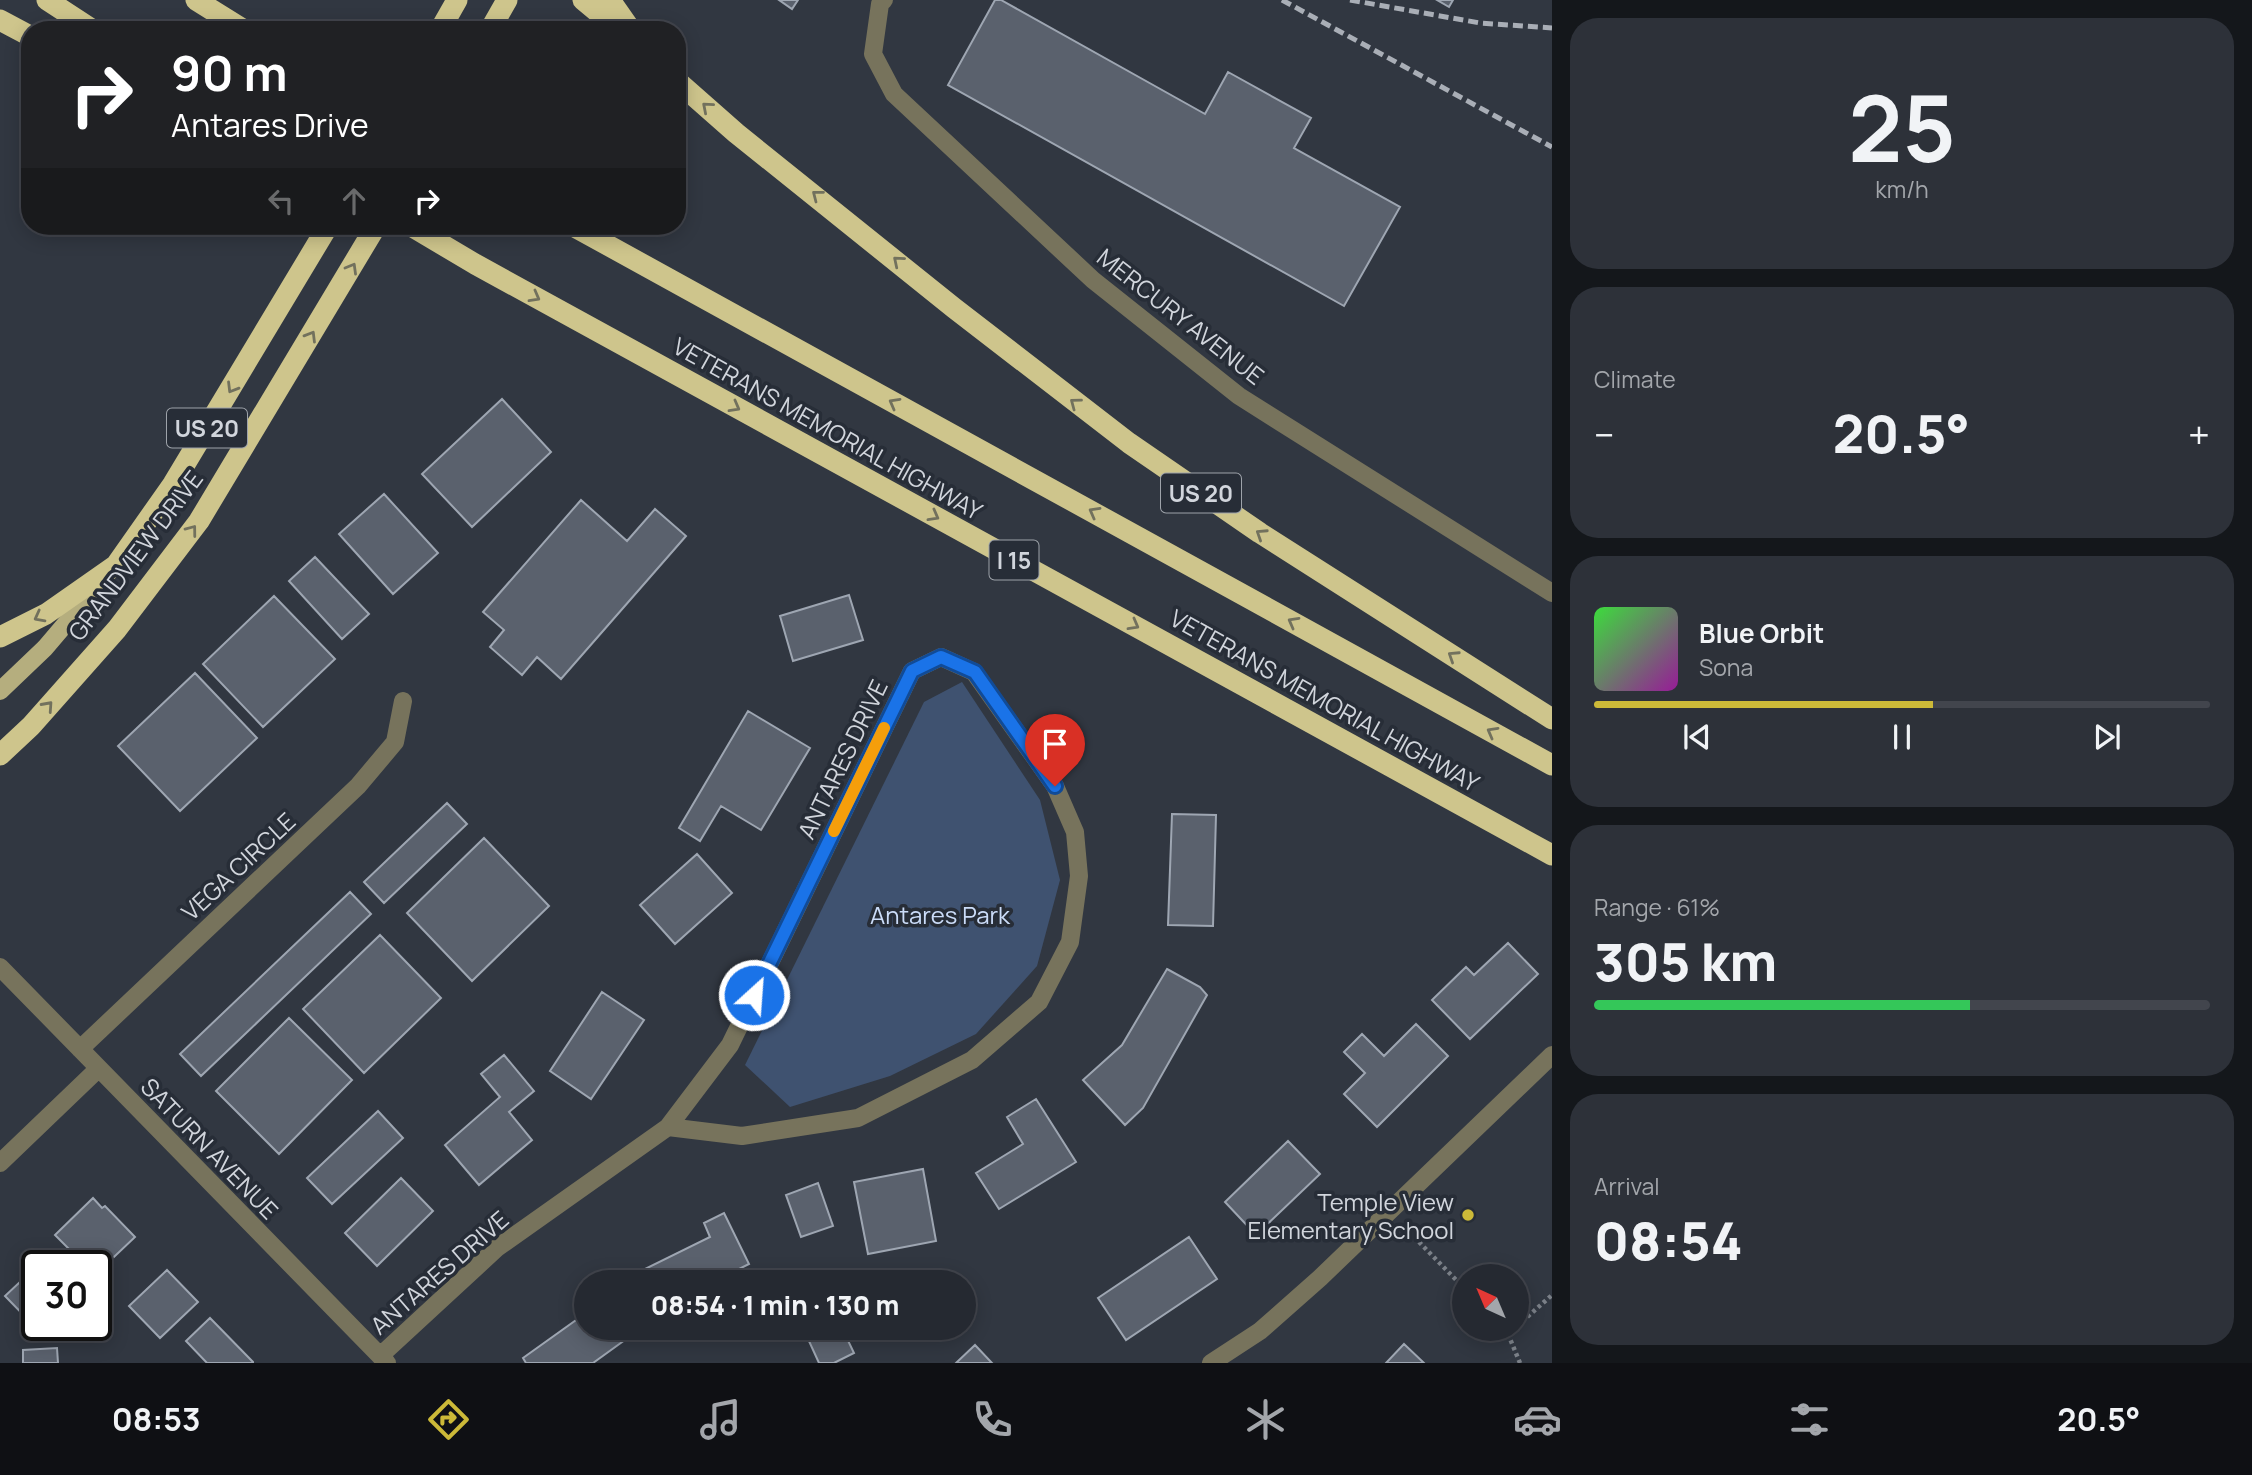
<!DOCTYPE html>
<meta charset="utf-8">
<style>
body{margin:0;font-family:Manrope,sans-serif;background:#2d3139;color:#f1f3f6;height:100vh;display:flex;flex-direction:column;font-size:26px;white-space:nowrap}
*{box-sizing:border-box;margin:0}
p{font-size:23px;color:#a3a6ab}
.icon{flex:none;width:38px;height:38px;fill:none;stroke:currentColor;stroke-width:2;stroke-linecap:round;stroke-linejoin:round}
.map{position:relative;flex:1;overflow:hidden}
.drawer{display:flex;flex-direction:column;gap:18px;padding:18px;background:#14171b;width:700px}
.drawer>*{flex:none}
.top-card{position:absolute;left:21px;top:21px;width:665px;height:214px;border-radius:28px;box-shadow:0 4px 18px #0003,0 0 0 2px #42454d;background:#202124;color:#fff;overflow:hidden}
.needle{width:46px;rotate:316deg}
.controls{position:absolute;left:1452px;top:1264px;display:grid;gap:14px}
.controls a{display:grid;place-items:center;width:77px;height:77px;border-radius:50%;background:#252931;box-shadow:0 4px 18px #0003,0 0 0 2px #42454d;font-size:35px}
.speed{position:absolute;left:21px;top:1250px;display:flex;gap:14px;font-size:35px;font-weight:700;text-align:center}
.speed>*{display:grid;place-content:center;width:91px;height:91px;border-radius:50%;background:#252931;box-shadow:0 4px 18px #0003,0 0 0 2px #42454d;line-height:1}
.speed .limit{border:4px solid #111;border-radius:10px;background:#fff;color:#111}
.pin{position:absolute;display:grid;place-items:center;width:60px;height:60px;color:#fff;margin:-72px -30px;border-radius:50% 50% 50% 0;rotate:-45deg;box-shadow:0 0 7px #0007}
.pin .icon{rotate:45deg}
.me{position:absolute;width:77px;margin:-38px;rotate:26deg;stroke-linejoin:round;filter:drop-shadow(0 0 5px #0008)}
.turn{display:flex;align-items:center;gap:24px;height:147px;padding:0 35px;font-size:32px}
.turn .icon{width:91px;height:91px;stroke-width:2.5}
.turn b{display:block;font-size:49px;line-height:60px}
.lanes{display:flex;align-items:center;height:66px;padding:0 35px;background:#0003;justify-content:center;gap:35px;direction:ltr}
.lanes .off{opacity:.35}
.big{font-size:52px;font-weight:800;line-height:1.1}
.drawer .widget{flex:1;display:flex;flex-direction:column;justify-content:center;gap:10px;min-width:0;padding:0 24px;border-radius:28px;background:#2d3139}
.drawer .dial{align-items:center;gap:0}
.dial b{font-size:91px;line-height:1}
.song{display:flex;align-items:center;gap:21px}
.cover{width:84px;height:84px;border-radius:10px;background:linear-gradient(135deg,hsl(120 70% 55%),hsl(300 70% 35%))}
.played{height:7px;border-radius:4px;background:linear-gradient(90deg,#ccb938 55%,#42454d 55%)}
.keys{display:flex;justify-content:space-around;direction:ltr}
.heat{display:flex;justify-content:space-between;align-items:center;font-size:38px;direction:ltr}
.charge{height:10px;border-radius:5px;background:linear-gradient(90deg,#34c759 61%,#42454d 0)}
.trip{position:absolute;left:574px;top:1270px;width:402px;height:70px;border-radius:35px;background:#252931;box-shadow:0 4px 18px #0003,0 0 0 2px #42454d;font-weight:800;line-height:70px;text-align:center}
.dock{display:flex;height:112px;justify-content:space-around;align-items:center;background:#0f1014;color:#a3a6ab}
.dock .icon{width:49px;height:49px}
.dock .current{color:#ccb938}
.dock b{font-size:32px;color:#f1f3f6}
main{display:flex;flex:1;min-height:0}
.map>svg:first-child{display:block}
.green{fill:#3f5270}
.building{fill:#5a616d;stroke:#9ea6b2;stroke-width:2}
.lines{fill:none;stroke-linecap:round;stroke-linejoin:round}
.path{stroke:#7b8088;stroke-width:4.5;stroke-dasharray:3.5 3.5;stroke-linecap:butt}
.minor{stroke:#77735c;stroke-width:18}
.major{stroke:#b5ae7e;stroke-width:18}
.highway{stroke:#cec58c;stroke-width:21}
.rail{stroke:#a9aeb6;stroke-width:5;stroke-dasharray:10 5;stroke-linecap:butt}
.oneway{stroke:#72715d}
.route-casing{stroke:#114b97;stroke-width:18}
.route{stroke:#1a73e8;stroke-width:12}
.slow{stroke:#f59e0b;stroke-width:12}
.poi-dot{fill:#ccb938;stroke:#272d37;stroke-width:2.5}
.labels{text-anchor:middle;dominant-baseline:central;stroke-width:7;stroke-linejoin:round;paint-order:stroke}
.shield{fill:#272d37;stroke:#9ea3aa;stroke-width:2}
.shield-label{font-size:23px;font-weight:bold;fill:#d1d5dc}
.street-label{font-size:24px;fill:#d1d5dc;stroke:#272d37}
.park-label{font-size:24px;fill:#cbdcf8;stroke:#272d37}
.poi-label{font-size:24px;fill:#d1d5dc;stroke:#272d37;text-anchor:end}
</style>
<main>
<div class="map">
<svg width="1552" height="1363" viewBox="0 0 1552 1363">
<rect width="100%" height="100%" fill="#313741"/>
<path class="green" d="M 962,682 L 1040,800 L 1060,880 L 1037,966 L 976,1034 L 890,1076 L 790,1107 L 745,1065 L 924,702 Z"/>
<path class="building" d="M 779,0 L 798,0 L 792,9 Z
M 995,0 L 1001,0 L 1205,114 L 1228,72 L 1311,118 L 1294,148 L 1400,207 L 1344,306 L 948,85 Z
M 1437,0 L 1453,0 L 1449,7 Z
M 502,399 L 551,452 L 472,527 L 422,474 Z
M 384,494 L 438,553 L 393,594 L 339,534 Z
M 581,500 L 627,541 L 655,509 L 686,536 L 561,679 L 537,657 L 522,675 L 490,647 L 504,630 L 483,612 Z
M 315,557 L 369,614 L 342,639 L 289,581 Z
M 849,595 L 863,640 L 793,661 L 780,616 Z
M 274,596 L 335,659 L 263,727 L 203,664 Z
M 195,673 L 257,738 L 180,811 L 118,746 Z
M 748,711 L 810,748 L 761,830 L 721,806 L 700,841 L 679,828 Z
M 447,803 L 467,824 L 384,903 L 364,882 Z
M 1172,814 L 1216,815 L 1213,926 L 1168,925 Z
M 484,838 L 549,906 L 472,981 L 407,913 Z
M 697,854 L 732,893 L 675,944 L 640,905 Z
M 350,892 L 371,914 L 201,1076 L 180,1054 Z
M 380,935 L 441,998 L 364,1073 L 303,1009 Z
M 1508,943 L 1538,974 L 1470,1039 L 1432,1000 L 1466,967 L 1474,975 Z
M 1167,969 L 1200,987 L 1207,995 L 1143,1108 L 1125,1125 L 1083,1080 L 1122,1045 Z
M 602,992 L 644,1020 L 591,1099 L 550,1071 Z
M 289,1018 L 352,1080 L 279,1154 L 216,1091 Z
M 1416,1024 L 1448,1056 L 1377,1127 L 1344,1094 L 1365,1073 L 1344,1052 L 1362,1034 L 1384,1056 Z
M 504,1055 L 534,1091 L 509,1112 L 532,1140 L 479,1185 L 445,1145 L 500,1097 L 481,1074 Z
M 1036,1099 L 1076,1162 L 999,1209 L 976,1173 L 1023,1144 L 1007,1117 Z
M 378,1111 L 403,1138 L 332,1204 L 307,1178 Z
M 1288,1141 L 1320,1174 L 1256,1235 L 1225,1202 Z
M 923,1169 L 936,1241 L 868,1254 L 854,1182 Z
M 401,1178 L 433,1211 L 377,1266 L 345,1233 Z
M 818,1183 L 833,1226 L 801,1237 L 786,1195 Z
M 93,1198 L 102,1208 L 105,1206 L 135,1237 L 96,1274 L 96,1265 L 85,1265 L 55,1235 Z
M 724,1213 L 749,1264 L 711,1283 L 645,1283 L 639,1272 L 710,1237 L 704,1223 Z
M 1189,1237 L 1217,1279 L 1126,1340 L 1098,1298 Z
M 51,1252 L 63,1265 L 38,1265 Z
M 37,1266 L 37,1325 L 49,1325 L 41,1333 L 5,1296 Z
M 167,1270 L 198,1302 L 160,1338 L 129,1306 Z
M 586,1313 L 586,1328 L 623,1328 L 629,1337 L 593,1363 L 526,1363 L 523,1358 Z
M 210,1318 L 253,1362 L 253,1363 L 207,1363 L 186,1341 Z
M 803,1328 L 842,1328 L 854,1353 L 834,1363 L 819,1363 Z
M 1404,1344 L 1424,1363 L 1386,1363 Z
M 975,1345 L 992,1363 L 956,1363 Z
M 57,1348 L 58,1363 L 23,1363 L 23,1350 Z"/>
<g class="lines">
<path class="path" d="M 1419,1242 L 1465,1289
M 1517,1326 L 1552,1295
M 1503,1328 L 1508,1334 L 1514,1328
M 1508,1334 L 1520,1363"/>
<path class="minor" d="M 884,0 L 880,4 L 873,54 L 894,94 L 1093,280 L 1239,396 L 1552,593
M 941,657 L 974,672 L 1055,786 L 1075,832 L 1079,876 L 1070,942 L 1039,1002 L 972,1060 L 858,1118 L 742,1136 L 668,1127 L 730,1045 L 912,671 Z
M 0,967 L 387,1363
M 80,1049 L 358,786 L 395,742 L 403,701
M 0,1163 L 98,1069
M 380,1356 L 497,1248 L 668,1127
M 1211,1363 L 1260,1331 L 1320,1278 L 1552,1055"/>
<path class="major" d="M 0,691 L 45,648 L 102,581"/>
<path class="highway" d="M 47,0 L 93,30
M 196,0 L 244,30
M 583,0 L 619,30
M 610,0 L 631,30
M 0,20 L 30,36
M 440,30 L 457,0
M 490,30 L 507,0
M 677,81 L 736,133 L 954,308 L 1129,443 L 1260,533 L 1552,719
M 411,226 L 475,264 L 1552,855
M 573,226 L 1552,765
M 0,637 L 46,614 L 116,565 L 173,484 L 328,226
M 0,755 L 31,726 L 117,629 L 199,521 L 376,226"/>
<path class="rail" d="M 1282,0 L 1552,147
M 1350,0 L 1480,23 L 1552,28"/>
</g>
<defs><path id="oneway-chevron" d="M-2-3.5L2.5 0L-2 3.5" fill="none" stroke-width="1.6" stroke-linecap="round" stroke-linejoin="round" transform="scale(1.75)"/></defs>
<g class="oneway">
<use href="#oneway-chevron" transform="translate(707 107) rotate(-139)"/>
<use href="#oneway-chevron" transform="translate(817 195) rotate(-142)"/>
<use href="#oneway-chevron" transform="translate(898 261) rotate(-140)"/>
<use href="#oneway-chevron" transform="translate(352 268) rotate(-60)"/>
<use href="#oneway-chevron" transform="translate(535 297) rotate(29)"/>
<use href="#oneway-chevron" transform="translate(311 336) rotate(-59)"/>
<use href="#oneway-chevron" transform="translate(232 388) rotate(121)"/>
<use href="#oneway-chevron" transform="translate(894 403) rotate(-151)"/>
<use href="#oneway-chevron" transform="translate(1075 403) rotate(-143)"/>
<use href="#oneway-chevron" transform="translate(735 407) rotate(29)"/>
<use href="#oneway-chevron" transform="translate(1094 512) rotate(-151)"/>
<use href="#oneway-chevron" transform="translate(934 516) rotate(29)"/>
<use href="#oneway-chevron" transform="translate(192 530) rotate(-53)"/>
<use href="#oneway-chevron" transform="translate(1261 534) rotate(-147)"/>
<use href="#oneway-chevron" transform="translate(39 617) rotate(152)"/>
<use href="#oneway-chevron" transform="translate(1293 622) rotate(-151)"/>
<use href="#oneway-chevron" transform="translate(1134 625) rotate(29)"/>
<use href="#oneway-chevron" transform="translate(1453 656) rotate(-147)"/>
<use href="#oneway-chevron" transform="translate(48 706) rotate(-48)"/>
<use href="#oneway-chevron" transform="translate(1492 732) rotate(-151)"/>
</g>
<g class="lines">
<defs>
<path id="route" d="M 754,995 L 912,671 L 941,657 L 975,672 L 1055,786"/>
</defs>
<use href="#route" class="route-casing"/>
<use href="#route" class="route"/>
<path class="slow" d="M 834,831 L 884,728"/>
</g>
<circle class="poi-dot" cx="1468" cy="1215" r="7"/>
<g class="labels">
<g class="shield">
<rect x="167" y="408.5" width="80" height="39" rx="5"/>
<rect x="1161" y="473.5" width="80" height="39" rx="5"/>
<rect x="989.5" y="540.5" width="49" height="39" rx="5"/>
</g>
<g class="shield-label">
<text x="207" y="428">US 20</text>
<text x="1201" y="493">US 20</text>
<text x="1014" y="560">I 15</text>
</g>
<g class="street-label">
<text transform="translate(1181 316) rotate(38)">MERCURY AVENUE</text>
<text transform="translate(828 428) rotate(29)">VETERANS MEMORIAL HIGHWAY</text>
<text transform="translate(135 555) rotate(-53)">GRANDVIEW DRIVE</text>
<text transform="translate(1325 700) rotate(29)">VETERANS MEMORIAL HIGHWAY</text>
<text transform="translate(842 759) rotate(-64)">ANTARES DRIVE</text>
<text transform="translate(238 866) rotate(-43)">VEGA CIRCLE</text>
<text transform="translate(210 1148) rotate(46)">SATURN AVENUE</text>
<text transform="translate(439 1272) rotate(-41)">ANTARES DRIVE</text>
</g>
<g class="park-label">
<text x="940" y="914">Antares Park</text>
</g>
<g class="poi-label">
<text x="1454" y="1201">Temple View<tspan x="1454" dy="28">Elementary School</tspan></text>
</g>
</g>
</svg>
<div class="controls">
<a><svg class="needle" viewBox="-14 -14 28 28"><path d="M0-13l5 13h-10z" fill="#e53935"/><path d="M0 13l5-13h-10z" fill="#a3a6ab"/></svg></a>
</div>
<div class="speed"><div class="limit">30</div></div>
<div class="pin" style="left:1055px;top:786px;background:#d93025"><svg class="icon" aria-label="arrive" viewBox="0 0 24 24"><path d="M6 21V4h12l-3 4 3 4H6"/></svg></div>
<svg class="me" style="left:754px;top:995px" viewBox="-20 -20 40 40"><circle r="17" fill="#1a73e8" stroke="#fff" stroke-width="3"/><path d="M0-11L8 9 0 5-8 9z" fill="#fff"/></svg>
<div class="trip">08:54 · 1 min · 130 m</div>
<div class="top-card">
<div class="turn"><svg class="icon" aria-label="right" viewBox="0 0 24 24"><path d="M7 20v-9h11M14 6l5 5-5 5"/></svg><div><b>90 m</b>Antares Drive</div></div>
<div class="lanes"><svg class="icon off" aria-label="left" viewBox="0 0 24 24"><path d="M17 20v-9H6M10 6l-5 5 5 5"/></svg><svg class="icon off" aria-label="ahead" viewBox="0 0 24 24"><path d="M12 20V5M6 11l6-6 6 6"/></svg><svg class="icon" aria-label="right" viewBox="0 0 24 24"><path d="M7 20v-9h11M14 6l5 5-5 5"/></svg></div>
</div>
</div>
<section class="drawer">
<div class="widget dial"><b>25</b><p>km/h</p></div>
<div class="widget"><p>Climate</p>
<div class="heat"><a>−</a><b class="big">20.5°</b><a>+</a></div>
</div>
<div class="widget">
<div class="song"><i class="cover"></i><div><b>Blue Orbit</b><p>Sona</p></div></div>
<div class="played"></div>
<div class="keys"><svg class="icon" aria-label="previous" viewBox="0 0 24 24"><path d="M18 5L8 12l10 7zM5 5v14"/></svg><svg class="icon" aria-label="pause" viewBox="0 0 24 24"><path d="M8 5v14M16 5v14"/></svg><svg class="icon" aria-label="next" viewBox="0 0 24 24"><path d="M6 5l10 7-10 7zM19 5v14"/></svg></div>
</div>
<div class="widget"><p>Range · 61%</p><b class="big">305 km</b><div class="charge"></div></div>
<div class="widget"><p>Arrival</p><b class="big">08:54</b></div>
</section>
</main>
<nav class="dock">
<b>08:53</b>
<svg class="icon current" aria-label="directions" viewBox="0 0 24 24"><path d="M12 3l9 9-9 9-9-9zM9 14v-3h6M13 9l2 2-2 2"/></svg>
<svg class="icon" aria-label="music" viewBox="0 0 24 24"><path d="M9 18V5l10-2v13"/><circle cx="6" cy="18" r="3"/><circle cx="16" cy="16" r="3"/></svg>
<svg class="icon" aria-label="phone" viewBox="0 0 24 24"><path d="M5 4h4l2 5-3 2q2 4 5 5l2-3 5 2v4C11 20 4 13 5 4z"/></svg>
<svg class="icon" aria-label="climate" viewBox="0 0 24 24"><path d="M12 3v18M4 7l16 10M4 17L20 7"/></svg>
<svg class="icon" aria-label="car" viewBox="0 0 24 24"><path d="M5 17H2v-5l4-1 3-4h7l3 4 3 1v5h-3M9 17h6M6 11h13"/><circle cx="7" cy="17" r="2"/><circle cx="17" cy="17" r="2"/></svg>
<svg class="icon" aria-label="filters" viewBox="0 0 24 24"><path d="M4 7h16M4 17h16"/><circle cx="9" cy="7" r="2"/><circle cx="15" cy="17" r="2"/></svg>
<b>20.5°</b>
</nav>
